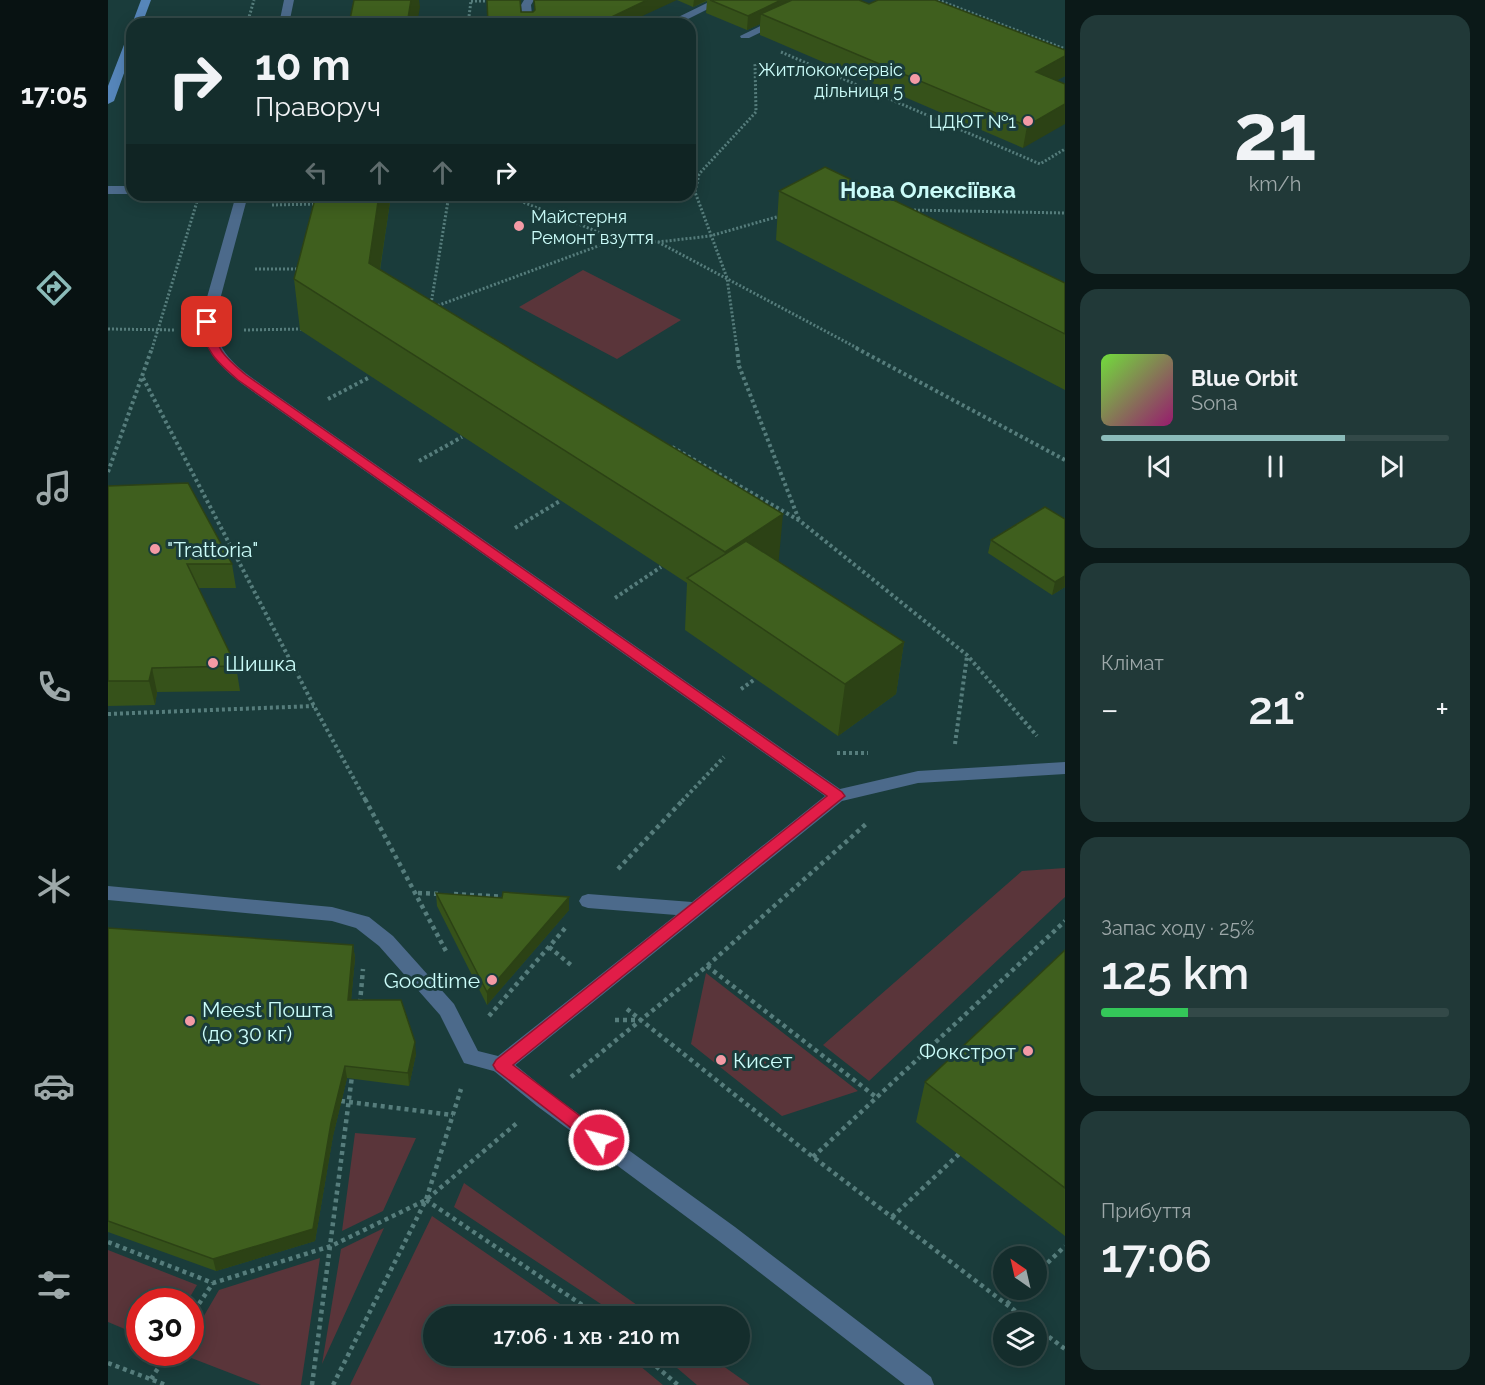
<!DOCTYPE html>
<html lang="uk">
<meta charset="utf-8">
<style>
body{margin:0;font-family:Raleway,sans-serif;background:#213938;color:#f1f3f6;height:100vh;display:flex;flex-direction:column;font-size:22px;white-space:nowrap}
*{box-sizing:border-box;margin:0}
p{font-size:20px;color:#9da8a9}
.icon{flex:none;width:33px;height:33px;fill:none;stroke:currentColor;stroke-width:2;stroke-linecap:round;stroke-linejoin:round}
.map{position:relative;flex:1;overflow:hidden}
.drawer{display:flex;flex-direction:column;gap:15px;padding:15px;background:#0b1918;width:420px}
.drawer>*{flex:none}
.top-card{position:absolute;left:18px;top:18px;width:570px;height:183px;border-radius:18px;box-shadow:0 3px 15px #0003,0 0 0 2px #334948;background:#142d2c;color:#f1f3f6;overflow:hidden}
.needle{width:39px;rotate:326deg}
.tools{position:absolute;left:885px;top:1246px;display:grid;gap:12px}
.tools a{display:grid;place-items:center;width:54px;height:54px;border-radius:50%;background:#142d2c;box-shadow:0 3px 15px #0003,0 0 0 2px #334948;font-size:30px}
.speed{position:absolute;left:18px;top:1288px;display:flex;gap:12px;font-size:30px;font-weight:700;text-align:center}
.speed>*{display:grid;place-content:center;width:78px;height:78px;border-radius:50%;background:#142d2c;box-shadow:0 3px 15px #0003,0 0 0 2px #334948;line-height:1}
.speed .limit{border:9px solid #d22;background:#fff;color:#111}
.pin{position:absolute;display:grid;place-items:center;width:51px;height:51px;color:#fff;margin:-26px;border-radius:12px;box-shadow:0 3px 9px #0006}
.me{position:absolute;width:66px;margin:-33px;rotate:306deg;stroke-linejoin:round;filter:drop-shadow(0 0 4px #0008)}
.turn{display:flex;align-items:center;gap:21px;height:126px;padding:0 30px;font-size:27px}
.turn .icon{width:78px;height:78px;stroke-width:2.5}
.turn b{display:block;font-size:42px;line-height:51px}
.lanes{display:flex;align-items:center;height:57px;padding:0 30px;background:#0003;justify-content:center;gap:30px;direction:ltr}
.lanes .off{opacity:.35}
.big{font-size:45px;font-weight:600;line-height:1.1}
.drawer .card{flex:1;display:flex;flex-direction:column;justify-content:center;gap:9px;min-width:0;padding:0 21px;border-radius:18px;background:#213938}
.drawer .dial{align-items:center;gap:0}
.dial b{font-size:78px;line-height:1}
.song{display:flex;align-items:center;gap:18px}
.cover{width:72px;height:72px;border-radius:9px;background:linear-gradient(135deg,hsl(100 70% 55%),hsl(320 70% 35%))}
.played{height:6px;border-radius:3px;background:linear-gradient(90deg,#8bbbb9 70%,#334948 70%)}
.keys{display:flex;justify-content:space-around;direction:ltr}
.heat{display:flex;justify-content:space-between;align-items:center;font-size:33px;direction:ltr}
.charge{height:9px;border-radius:4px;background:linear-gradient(90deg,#34c759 25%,#334948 0)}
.trip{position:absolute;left:315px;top:1306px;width:327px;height:60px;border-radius:30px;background:#142d2c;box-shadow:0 3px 15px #0003,0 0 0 2px #334948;font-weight:600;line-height:60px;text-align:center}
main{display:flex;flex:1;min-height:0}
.dock{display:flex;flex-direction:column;width:108px;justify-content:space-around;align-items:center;background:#081212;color:#9da8a9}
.dock .icon{width:42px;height:42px}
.dock .on{color:#8bbbb9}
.dock b{font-size:27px;color:#f1f3f6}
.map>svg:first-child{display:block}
.green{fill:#5a353a}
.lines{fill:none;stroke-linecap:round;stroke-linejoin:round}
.path-far2{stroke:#567d7c;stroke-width:3;stroke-dasharray:2 2;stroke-linecap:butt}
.path-far1{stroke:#567d7c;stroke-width:4;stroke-dasharray:3 3;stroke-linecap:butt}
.path{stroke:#567d7c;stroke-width:4.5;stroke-dasharray:4 4;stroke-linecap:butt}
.service{fill:#4c6a8b;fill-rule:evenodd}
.minor{fill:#4c6a8b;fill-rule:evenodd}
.secondary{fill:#5686ba;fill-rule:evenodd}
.wall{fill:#36521a}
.shaded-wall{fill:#2c4215}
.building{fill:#3f5f1e;stroke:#2c4215;stroke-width:1.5}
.route{fill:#e11d48;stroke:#92132f;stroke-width:1.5}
.poi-dot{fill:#f49aa5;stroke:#1a3c3b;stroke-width:2}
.labels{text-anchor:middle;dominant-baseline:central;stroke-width:6;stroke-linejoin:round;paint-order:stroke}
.far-poi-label{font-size:18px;fill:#cbfcf9;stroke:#1a3c3b;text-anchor:end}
.poi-label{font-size:21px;fill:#cbfcf9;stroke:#1a3c3b;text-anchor:start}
.far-district-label{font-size:22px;font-weight:bold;fill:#cbfcf9;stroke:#1a3c3b}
</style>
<main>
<nav class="dock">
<b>17:05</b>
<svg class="icon on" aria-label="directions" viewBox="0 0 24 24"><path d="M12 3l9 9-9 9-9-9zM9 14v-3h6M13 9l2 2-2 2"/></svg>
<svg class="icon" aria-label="music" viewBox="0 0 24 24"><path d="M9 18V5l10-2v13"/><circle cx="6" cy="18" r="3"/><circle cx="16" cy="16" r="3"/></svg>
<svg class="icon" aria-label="phone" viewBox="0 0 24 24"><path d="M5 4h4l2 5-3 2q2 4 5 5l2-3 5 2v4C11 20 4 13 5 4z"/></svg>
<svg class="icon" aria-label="climate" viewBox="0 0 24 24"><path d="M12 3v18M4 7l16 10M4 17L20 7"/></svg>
<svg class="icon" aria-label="car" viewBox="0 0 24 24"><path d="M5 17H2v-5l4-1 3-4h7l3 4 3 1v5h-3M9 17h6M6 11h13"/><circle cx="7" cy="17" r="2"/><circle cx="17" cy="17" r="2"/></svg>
<svg class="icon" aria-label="filters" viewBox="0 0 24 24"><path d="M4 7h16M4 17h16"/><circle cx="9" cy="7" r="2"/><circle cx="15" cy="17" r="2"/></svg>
</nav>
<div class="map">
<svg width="957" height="1385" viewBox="0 0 957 1385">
<rect width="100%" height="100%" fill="#1a3c3b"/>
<path class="green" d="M 475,270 L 573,320 L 509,359 L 411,307 Z
M 957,868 L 957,897 L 761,1081 L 715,1045 L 914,871 Z
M 598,973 L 750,1091 L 674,1116 L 583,1044 Z
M 247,1133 L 308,1138 L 275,1211 L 234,1231 Z
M 356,1183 L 546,1317 L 509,1317 L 496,1306 L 346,1207 Z
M 324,1216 L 471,1317 L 326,1317 L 326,1356 L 520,1356 L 555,1385 L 242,1385 Z
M 276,1228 L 214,1364 L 233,1249 Z
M 0,1250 L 89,1285 L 79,1302 L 32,1302 L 31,1335 L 0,1322 Z
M 212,1258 L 193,1385 L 153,1385 L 73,1354 L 82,1353 L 83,1338 L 111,1290 Z
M 555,1356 L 601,1356 L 642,1385 L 589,1385 Z"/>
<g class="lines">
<path class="path-far2" d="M 830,0 L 957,49
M 363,1 L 382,1
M 139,24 L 146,0
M 360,24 L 363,1
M 673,52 L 932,164 L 957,149
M 397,195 L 508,239
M 164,205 L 210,204
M 802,210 L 957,213
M 550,242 L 751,349
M 147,269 L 193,269
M 323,304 L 341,195
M 326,307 L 509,239 L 550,242 L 602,236 L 672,216
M 0,329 L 68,330
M 136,330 L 194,329
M 44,349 L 91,195
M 629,349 L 619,278 L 587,192 L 591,174 L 648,112 L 647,64"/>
<path class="path-far1" d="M 629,348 L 631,366 L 691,520
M 748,348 L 957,460
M 35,378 L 206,706 L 258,801
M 220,399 L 262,377
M 564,447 L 692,521 L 859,655 L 929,736
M 311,461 L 354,437
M 0,472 L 44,348
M 407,528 L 452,501
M 507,598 L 553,567
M 633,689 L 647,679
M 0,714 L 206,706
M 847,744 L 859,656
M 729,753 L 760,753
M 574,801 L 616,757"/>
<path class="path" d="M 257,799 L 339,953
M 510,869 L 576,799
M 310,893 L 333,894
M 346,894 L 398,897
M 441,947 L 463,965
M 599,966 L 768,1097
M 252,1003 L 255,969
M 519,1009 L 705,1157 L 923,1323
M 381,1016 L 459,926
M 507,1020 L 532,1020
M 463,1077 L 599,966 L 758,824
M 233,1101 L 345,1115
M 705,1157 L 957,921
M 318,1200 L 492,1317
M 784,1217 L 851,1154
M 0,1242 L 105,1283 L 223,1246 L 318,1200 L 409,1123
M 928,1274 L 957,1246
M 899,1304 L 913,1290
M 82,1317 L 105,1283
M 928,1327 L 957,1349
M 536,1356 L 570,1385
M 0,1363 L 58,1385
M 43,1379 L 60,1353
M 204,1385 L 244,1076
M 225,1385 L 318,1200 L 353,1089"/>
<path class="service" d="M 176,0 L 186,0 L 181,24 L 171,24 Z
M 416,0 L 426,0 L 423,5 L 425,24 L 415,24 L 413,5 Z
M 605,0 L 618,0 L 570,24 L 556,24 Z
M 706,0 L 719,0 L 641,38 L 633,38 L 632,36 Z
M 0,186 L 24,186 L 24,194 L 0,194 Z
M 128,195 L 140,195 L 106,322 C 109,353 130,368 154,385 L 732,789 L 810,771 L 957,762 L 957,774 L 810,783 L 734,801 L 400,1071 L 393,1073 L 356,1063 L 332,1015 L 271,946 L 248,928 L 224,921 L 0,900 L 0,886 L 224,907 L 261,917 L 285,936 L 346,1004 L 370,1051 L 390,1056 L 568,915 L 480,908 L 474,906 L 471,901 L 474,896 L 480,894 L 584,902 L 717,796 L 144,391 C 119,373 96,355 92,322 Z"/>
<path class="minor" d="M 393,1057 L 400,1059 L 443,1094 L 627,1227 L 823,1377 L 826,1385 L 797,1385 L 611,1241 L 429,1106 L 386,1071 L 383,1065 L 386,1059 Z"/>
<path class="secondary" d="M 33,0 L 43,0 L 34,24 L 24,24 Z
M 24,34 L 24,51 L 6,101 L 0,104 L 0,86 L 19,37 Z"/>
</g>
<path class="wall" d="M 569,0 L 751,0 L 957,76 L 949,80 L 915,148 L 652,35 L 652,24 L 639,30 L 598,13 L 599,1 L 585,7 Z
M 671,191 L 957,283 L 957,390 L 668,240 Z
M 208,195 L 283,195 L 272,270 L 671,562 L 796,642 L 788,694 L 730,736 L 577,630 L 579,583 L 192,330 L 186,279 Z
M 0,486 L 124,564 L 128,588 L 90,588 L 128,666 L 132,691 L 49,692 L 47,705 L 0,706 Z
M 883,540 L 957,587 L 944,595 L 880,553 Z
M 328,893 L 394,898 L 461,897 L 461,910 L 379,1005 L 329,906 Z
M 0,928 L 245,945 L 247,958 L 243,1000 L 308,1054 L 301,1086 L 239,1078 L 225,1136 L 207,1241 L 108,1271 L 0,1232 Z
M 957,950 L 957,1236 L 808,1122 L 817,1082 Z"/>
<path class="shaded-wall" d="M 303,0 L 311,0 L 312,7 L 309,24 L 299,24 Z
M 539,0 L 569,0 L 517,24 L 489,24 Z
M 586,0 L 599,0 L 585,7 Z
M 673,0 L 699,0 L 653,14 L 652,24 L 639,30 L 640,16 Z
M 957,56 L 957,76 L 924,94 L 928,72 Z
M 957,104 L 957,124 L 915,148 L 919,126 Z
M 271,195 L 283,195 L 265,314 L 261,263 Z
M 675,514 L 670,568 L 614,602 L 617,552 Z
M 957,576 L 957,587 L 944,595 L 947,582 Z
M 796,642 L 788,694 L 730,736 L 737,684 Z
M 44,668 L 49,692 L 47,705 L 41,681 Z
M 461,897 L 461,910 L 379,1005 L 379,992 Z
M 245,945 L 247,958 L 242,1013 L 240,1000 Z
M 307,1042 L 308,1054 L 301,1086 L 300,1073 Z
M 237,1066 L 239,1078 L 225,1136 L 207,1241 L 108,1271 L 105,1259 L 223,1123 Z"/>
<path class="building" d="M 246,0 L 303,0 L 299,24 L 241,24 Z
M 379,0 L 412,0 L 413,12 L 425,12 L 427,10 L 426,0 L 539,0 L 489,24 L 380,24 Z
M 602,0 L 673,0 L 640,16 Z
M 684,0 L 751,0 L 761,4 L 770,0 L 827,0 L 957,50 L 957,56 L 928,72 L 957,84 L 957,104 L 919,126 L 653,14 Z
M 717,167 L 957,283 L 957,334 L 671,191 Z
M 208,195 L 271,195 L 261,263 L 675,514 L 617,552 L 186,279 Z
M 80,483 L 124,564 L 79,564 L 128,666 L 44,668 L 41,681 L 0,681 L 0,486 Z
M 937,507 L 957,519 L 957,576 L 947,582 L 883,540 Z
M 638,541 L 796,642 L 737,684 L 579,578 Z
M 395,892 L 461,897 L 379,992 L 328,893 L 394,898 Z
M 0,928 L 245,945 L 240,1000 L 293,1000 L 307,1042 L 300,1073 L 237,1066 L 223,1123 L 205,1229 L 105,1259 L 0,1221 Z
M 957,950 L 957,1188 L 817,1082 Z"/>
<path class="route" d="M 99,319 L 105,322 C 107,350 118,358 138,375 L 734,792 L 737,796 L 405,1065 L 497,1135 L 500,1140 L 497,1145 L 491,1148 L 485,1145 L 388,1070 L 385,1065 L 388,1060 L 719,796 L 130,380 C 109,362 96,351 94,322 Z"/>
<g class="poi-dot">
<circle cx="807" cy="79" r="6"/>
<circle cx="920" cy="121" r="6"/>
<circle cx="411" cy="226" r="6"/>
<circle cx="47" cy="549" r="6"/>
<circle cx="105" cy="663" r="6"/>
<circle cx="384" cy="980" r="6"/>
<circle cx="82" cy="1021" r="6"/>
<circle cx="920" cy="1051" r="6"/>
<circle cx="613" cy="1060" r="6"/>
</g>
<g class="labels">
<g class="far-poi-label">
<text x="795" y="69">Житлокомсервіс<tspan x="795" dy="21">дільниця 5</tspan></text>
<text x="908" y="121">ЦДЮТ №1</text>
<text x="423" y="216" text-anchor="start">Майстерня<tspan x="423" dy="21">Ремонт взуття</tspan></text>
</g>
<g class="poi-label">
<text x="59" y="549">"Trattoria"</text>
<text x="117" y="663">Шишка</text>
<text x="372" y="980" text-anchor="end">Goodtime</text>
<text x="94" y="1009">Meest Пошта<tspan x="94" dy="24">(до 30 кг)</tspan></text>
<text x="908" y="1051" text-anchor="end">Фокстрот</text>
<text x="625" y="1060">Кисет</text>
</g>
<g class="far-district-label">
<text x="820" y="190">Нова Олексіївка</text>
</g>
</g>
</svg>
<div class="tools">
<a><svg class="needle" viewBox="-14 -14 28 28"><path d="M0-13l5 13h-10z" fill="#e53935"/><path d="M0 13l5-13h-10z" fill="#9da8a9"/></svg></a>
<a><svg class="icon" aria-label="layers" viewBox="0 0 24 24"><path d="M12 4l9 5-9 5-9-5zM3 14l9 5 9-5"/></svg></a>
</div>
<div class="speed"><div class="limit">30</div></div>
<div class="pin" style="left:99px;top:322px;background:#d93025"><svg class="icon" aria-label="arrive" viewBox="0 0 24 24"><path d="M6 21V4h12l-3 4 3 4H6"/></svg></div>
<svg class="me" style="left:491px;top:1140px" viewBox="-20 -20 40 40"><circle r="17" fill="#e11d48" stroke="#fff" stroke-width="3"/><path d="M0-11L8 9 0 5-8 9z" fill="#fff"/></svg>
<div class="trip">17:06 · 1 хв · 210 m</div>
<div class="top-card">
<div class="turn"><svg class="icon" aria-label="right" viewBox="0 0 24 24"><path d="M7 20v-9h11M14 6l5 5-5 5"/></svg><div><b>10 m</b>Праворуч</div></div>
<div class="lanes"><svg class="icon off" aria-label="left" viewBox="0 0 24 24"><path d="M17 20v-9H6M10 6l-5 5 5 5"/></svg><svg class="icon off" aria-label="ahead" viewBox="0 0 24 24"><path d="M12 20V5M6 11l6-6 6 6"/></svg><svg class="icon off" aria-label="ahead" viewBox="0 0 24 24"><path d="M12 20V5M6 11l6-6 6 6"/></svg><svg class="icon" aria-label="right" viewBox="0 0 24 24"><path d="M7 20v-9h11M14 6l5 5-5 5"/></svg></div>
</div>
</div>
<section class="drawer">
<div class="card dial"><b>21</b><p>km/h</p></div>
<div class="card">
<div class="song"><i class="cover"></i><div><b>Blue Orbit</b><p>Sona</p></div></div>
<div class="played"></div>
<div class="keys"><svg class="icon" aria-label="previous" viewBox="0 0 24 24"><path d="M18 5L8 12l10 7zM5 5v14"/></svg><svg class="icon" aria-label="pause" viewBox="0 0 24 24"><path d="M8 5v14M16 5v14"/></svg><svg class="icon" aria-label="next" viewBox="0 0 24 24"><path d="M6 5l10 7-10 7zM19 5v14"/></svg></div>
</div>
<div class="card"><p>Клімат</p>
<div class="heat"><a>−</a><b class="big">21°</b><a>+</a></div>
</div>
<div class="card"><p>Запас ходу · 25%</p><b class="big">125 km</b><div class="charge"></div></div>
<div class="card"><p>Прибуття</p><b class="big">17:06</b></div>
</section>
</main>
